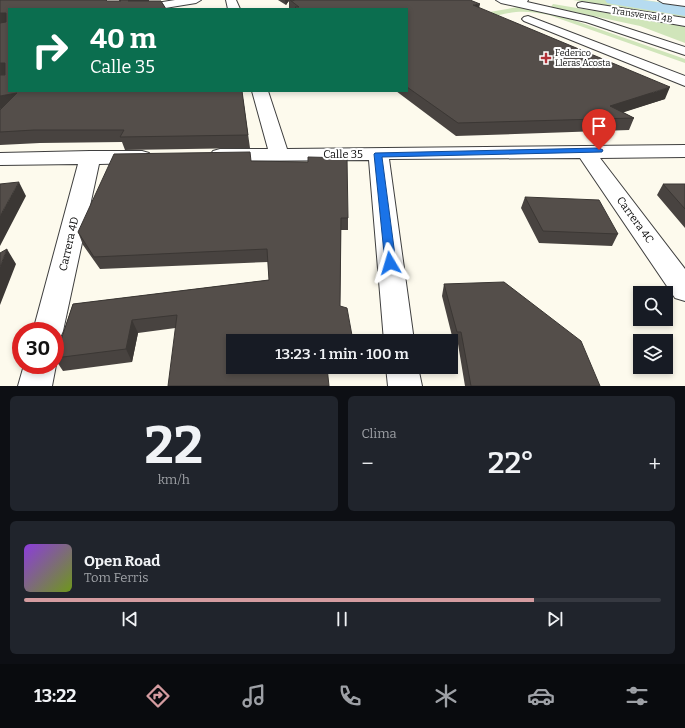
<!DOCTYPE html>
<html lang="es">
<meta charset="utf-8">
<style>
body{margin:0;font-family:Bitter,serif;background:#20242c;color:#f1f3f6;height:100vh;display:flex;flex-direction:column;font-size:15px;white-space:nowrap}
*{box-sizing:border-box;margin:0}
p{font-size:13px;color:#9ea1a6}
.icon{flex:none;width:22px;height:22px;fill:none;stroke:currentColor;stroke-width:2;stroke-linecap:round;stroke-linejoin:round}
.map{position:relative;height:386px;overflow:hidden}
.details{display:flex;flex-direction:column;gap:10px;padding:10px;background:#0d0f14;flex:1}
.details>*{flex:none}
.guide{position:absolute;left:8px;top:8px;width:400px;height:84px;border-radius:0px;box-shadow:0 2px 6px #0003;background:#0b6e4f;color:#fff;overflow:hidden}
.controls{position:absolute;left:633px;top:286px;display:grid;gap:8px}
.controls a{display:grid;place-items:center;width:40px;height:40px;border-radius:0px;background:#171b24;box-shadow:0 2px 6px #0003;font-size:20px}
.speed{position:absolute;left:12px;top:322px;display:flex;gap:8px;font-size:20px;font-weight:700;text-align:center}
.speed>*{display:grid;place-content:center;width:52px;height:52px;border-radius:50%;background:#171b24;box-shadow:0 2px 6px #0003;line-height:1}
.speed .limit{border:6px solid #d22;background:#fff;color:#111}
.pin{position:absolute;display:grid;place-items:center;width:34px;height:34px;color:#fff;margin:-41px -17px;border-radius:50% 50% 50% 0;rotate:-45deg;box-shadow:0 0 4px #0007}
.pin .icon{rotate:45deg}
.me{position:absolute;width:44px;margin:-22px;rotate:353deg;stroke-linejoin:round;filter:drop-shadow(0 0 3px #0008)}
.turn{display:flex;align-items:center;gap:14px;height:84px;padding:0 16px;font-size:18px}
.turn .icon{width:52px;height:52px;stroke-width:2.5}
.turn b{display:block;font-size:28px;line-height:34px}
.big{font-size:30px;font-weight:600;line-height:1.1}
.details .card{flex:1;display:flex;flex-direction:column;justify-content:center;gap:6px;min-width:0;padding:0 14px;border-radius:6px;background:#20242c}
.details .dial{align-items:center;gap:0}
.dial b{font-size:52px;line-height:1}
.song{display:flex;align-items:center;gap:12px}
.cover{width:48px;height:48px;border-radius:6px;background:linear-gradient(135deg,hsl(270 70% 55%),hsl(80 70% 35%))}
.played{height:4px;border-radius:2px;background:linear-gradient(90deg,#d49ca0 80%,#363941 80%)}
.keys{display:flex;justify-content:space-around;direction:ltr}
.heat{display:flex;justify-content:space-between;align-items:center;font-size:22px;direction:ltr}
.details .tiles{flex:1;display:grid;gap:10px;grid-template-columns:1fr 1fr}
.card:last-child{grid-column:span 2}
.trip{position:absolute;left:226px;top:334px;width:232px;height:40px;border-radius:0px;background:#171b24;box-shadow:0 2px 6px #0003;font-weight:600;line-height:40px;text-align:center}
.dock{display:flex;height:64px;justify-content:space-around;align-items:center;background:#090b0e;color:#9ea1a6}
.dock .icon{width:28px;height:28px}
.dock .current{color:#d49ca0}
.dock b{font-size:18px;color:#f1f3f6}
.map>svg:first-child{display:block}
.green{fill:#d0e5ba}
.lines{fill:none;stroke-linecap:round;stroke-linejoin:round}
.canal{fill:#b6dbf0;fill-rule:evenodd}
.minor-casing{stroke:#3f3f3f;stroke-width:2}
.minor{fill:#fff;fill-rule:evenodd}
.wall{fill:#484340}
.shaded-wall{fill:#3b3734}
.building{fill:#544e4a;stroke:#3b3734}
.route{fill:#1a73e8;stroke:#114b97}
.poi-dot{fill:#b03137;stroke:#fff;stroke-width:1.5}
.labels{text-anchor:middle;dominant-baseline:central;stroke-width:4;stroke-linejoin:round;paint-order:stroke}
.far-street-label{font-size:9px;fill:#0c0c0c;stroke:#fff}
.far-poi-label{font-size:9px;fill:#0c0c0c;stroke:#fff;text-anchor:start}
.street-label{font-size:11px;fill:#0c0c0c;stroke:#fff}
</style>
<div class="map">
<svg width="685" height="386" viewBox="0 0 685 386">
<rect width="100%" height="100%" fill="#fdfaed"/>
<path class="green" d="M 573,0 L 645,0 L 685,6 L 685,17 Z
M 553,4 L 685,26 L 685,43 L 640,26 L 551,7 Z
M 518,7 L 553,13 L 685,59 L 685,63 L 549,15 C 538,13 527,11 516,12 C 503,13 491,20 478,14 Z"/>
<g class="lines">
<path class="canal" d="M 605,0 L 642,0 L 685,6 L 685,16 L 612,4 L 607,3 Z"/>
<defs>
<path id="minor" d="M 175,0 L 201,0 L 196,3 L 159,9 L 132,9 L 138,6 Z
M 226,0 L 236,0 L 240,9 L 228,9 Z
M 496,0 L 528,0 L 527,2 L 593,17 L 685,47 L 685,55 L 586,22 L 501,3 Z
M 658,0 L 685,0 L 685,6 L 663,3 Z
M 582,2 L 685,18 L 685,26 L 578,7 L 577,5 L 578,3 Z
M 528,16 L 685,76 L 685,86 L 524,21 L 522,19 L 524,17 Z
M 252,91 L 268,91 L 287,149 L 685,145 L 685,157 L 600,158 L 685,269 L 685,301 L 675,298 L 580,158 L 389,159 L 414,341 L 384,341 L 369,160 L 220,161 L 213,159 L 210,155 L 213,151 L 220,149 L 268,149 Z
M 90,151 L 142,151 L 149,153 L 152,157 L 149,161 L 142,163 L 99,164 L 63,331 L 59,340 L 55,341 L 55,331 L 33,331 L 78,164 L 0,165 L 0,153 Z
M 55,363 L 56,365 L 52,386 L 18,386 L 24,365 L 55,365 Z
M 386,367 L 418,367 L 422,386 L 388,386 Z"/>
</defs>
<use href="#minor" class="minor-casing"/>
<use href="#minor" class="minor"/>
</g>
<path class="wall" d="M 0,0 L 106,0 L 107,1 L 119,1 L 119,0 L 149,0 L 149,1 L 161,1 L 166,9 L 9,9 L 9,91 L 242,91 L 250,148 L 125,150 L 122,142 L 40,143 L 0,145 L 0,110 L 2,108 L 0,109 L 0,75 L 5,75 L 0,75 L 0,23 L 6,22 L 0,23 Z
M 278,0 L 294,0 L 479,8 L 665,99 L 623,112 L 634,118 L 629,130 L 456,136 L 396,91 L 407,91 L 407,9 L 291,9 L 289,8 L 289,1 L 288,2 L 286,5 Z
M 251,161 L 348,218 L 348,230 L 341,230 L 340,306 L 138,333 L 132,362 L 63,371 L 55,359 L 55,357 L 73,304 L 269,280 L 268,262 L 100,269 L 83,245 L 78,232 Z
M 663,184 L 685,184 L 685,228 L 657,195 Z
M 525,197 L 618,234 L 612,246 L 539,243 L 521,208 Z
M 444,284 L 600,386 L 465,386 L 458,344 L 454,344 L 442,296 Z"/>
<path class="shaded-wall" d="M 129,0 L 149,0 L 149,3 L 128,1 Z
M 285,0 L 289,0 L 289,1 L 288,2 L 286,5 Z
M 480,4 L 478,13 L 473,5 Z
M 0,13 L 6,13 L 9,22 L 0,23 Z
M 0,63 L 5,63 L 9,74 L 0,75 Z
M 670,87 L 665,99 L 606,118 L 610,106 Z
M 17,93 L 22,105 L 0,109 L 0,96 Z
M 19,182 L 26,196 L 0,246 L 0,216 Z
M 7,249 L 16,264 L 0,305 L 0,267 Z
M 132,320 L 138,333 L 132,362 L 126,349 Z"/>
<path class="building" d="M 0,0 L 106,0 L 107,1 L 121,1 L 120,0 L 129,0 L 128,1 L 161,1 L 166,9 L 9,9 L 9,91 L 242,91 L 248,135 L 120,137 L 124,130 L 34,130 L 0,132 L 0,110 L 17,93 L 0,96 L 0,75 L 5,75 L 5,63 L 0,63 L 0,23 L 6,22 L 6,13 L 0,13 Z
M 290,0 L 292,1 L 295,0 L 470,0 L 480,4 L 473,5 L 670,87 L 610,106 L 634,118 L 458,123 L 407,87 L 407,9 L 297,9 L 295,7 L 299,7 Z
M 250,152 L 251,161 L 308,162 L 308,157 L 347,158 L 348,218 L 341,218 L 340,306 L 347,308 L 353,341 L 233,341 L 233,367 L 327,367 L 329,386 L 168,386 L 177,315 L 132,320 L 126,349 L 55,358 L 73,304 L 269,280 L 267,249 L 94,257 L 78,232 L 114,154 Z
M 19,182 L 0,216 L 0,184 Z
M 663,184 L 685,184 L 685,209 Z
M 525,197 L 599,200 L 618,234 L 543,231 Z
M 7,249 L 0,267 L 0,253 Z
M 504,282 L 581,341 L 600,386 L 471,386 L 461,332 L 457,332 L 444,284 Z"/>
<path class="route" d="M 599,148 L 603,150 L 602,152 L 382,157 L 396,263 L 394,266 L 387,266 L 385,263 L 374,154 L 375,153 Z"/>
<path class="poi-dot" d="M544 52h4v4h4v4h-4v4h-4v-4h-4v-4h4z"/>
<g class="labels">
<g class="far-street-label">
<text transform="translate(642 15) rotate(9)">Transversal 4B</text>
</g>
<g class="far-poi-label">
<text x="555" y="53">Federico<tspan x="555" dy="10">Lleras Acosta</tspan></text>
</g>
<g class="street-label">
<text x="343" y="154">Calle 35</text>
<text transform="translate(635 220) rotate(54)">Carrera 4C</text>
<text transform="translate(69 244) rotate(-77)">Carrera 4D</text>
</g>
</g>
</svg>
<div class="controls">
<a><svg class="icon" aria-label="search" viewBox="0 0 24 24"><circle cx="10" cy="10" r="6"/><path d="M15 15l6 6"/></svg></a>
<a><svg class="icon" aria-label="layers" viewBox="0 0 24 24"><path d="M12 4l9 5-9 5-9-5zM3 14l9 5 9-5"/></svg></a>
</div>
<div class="speed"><div class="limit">30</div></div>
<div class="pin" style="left:599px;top:150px;background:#d93025"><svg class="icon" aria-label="arrive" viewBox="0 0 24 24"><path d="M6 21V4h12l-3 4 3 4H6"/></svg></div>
<svg class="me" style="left:390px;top:263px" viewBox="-20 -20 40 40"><path d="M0-17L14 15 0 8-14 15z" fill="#1a73e8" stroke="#fff" stroke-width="4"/></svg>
<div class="trip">13:23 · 1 min · 100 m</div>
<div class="guide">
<div class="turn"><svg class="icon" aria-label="right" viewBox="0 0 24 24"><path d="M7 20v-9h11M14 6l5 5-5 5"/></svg><div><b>40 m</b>Calle 35</div></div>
</div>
</div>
<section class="details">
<div class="tiles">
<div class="card dial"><b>22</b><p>km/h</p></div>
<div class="card"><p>Clima</p>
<div class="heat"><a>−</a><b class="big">22°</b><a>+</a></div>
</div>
<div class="card">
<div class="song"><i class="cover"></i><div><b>Open Road</b><p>Tom Ferris</p></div></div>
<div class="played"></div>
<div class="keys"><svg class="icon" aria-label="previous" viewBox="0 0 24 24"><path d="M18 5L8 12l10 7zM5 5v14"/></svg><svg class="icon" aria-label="pause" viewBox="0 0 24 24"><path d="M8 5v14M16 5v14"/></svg><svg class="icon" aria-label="next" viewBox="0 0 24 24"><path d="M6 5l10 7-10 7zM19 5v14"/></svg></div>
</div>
</div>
</section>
<nav class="dock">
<b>13:22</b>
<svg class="icon current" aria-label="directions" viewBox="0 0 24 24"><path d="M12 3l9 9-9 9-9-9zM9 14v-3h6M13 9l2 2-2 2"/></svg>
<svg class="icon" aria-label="music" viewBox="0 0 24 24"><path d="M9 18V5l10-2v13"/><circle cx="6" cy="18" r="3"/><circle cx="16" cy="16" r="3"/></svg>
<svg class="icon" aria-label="phone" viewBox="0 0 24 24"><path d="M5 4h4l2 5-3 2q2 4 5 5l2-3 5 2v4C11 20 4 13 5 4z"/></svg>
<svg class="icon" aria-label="climate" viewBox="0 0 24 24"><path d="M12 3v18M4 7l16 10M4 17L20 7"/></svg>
<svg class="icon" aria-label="car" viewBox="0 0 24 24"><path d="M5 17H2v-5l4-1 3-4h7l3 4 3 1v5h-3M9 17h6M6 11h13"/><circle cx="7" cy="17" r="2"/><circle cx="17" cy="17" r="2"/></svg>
<svg class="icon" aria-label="filters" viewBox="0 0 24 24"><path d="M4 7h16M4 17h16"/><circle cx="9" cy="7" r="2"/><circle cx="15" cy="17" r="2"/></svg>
</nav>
